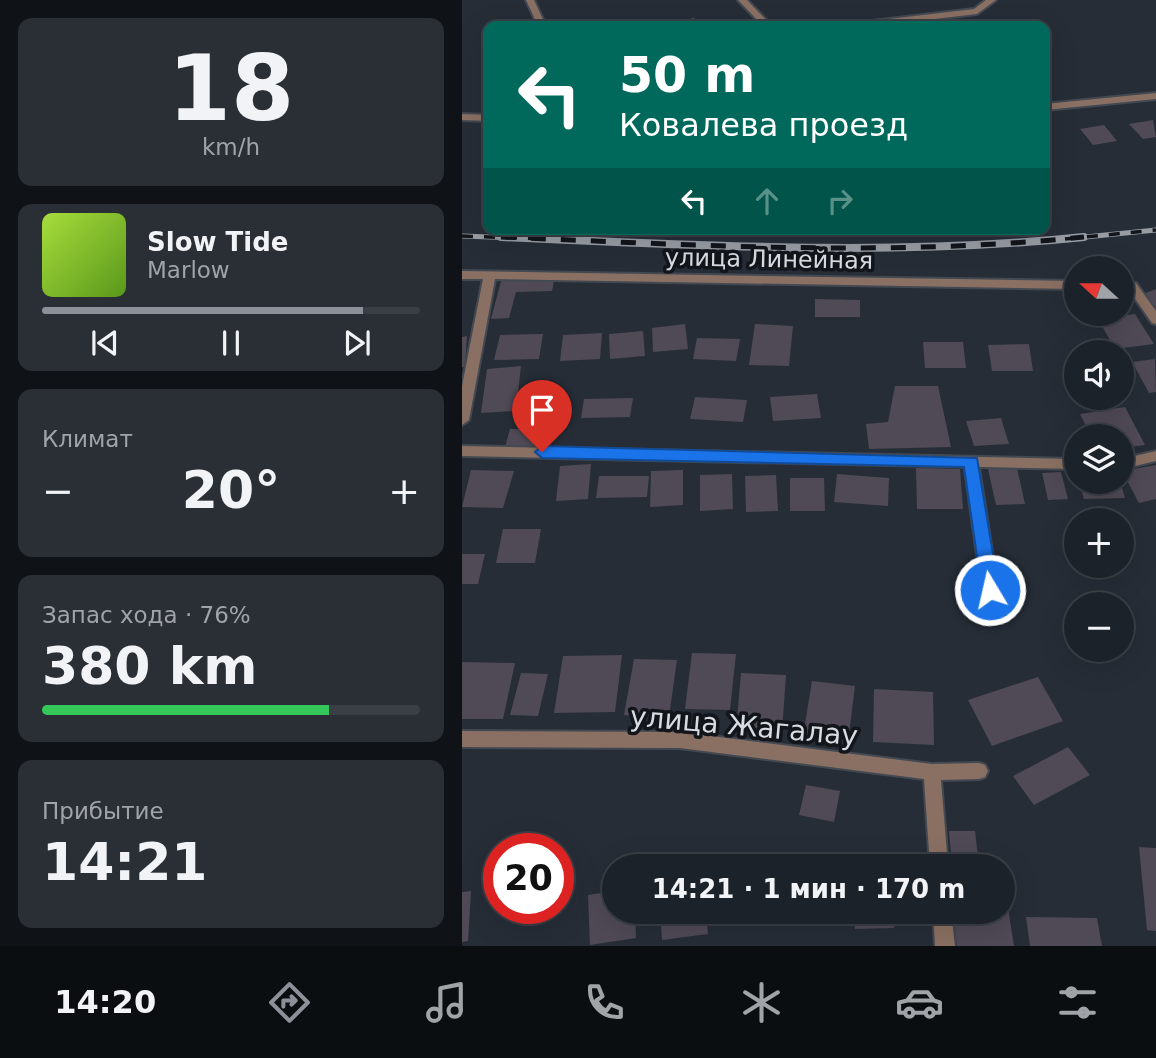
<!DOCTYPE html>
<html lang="ru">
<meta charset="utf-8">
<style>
body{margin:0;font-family:"DejaVu Sans",sans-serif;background:#292f35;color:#f1f3f6;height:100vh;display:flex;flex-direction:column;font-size:26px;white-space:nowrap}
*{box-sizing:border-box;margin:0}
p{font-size:23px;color:#a0a4a8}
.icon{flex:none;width:38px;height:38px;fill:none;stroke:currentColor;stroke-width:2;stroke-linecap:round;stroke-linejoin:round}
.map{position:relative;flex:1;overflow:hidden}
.side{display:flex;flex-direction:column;gap:18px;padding:18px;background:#0f1317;width:462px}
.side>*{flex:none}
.guide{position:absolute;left:21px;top:21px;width:567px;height:214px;border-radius:14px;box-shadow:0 7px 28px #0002,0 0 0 2px #3a3f46;background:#00695c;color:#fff;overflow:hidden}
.needle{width:46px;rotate:291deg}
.fabs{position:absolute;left:602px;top:256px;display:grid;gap:14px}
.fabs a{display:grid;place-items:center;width:70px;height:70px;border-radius:50%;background:#1c2229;box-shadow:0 7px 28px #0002,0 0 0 2px #3a3f46;font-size:35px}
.speed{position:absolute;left:21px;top:833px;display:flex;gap:14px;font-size:35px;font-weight:700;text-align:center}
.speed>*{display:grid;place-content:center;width:91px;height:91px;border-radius:50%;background:#1c2229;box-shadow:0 7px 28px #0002,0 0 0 2px #3a3f46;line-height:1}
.speed .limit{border:10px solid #d22;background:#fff;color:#111}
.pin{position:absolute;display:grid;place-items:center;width:60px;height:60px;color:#fff;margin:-72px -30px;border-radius:50% 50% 50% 0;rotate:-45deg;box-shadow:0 0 7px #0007}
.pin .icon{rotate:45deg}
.me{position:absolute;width:77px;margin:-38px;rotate:351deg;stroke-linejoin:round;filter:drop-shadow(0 0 5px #0008)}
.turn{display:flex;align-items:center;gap:24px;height:147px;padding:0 21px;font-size:32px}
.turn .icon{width:91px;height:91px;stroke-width:2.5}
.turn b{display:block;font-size:49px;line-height:60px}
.lanes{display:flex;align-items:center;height:66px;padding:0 21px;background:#0003;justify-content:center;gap:35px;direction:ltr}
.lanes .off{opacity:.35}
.big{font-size:52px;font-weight:700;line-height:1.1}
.side .card{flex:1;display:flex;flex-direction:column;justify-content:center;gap:10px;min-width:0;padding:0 24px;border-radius:14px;background:#292f35}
.side .dial{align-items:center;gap:0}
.dial b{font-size:91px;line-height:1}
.song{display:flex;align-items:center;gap:21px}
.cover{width:84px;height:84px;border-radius:10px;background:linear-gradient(135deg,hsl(80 70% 55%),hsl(90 70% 35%))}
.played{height:7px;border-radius:4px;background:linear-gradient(90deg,#8c9099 85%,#3a3f46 85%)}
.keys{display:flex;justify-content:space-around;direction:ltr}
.heat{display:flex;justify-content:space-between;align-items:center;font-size:38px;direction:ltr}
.charge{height:10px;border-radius:5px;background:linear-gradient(90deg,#34c759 76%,#3a3f46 0)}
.trip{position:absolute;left:140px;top:854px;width:413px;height:70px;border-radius:35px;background:#1c2229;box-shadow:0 7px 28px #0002,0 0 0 2px #3a3f46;font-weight:700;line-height:70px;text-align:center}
.tabs{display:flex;height:112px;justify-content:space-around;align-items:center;background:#0b0e10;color:#a0a4a8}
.tabs .icon{width:49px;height:49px}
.tabs .selected{color:#8c9099}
.tabs b{font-size:32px;color:#f1f3f6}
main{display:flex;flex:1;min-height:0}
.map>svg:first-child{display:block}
.building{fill:#4f4a55}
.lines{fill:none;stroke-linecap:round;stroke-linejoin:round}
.lane-casing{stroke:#424952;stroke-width:4}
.street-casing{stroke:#424952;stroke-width:4}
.lane{fill:#8a7062;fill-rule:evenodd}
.street{fill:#8a7062;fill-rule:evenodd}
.rail-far1-casing{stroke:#989da5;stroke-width:5}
.rail-casing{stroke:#989da5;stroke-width:8}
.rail-far1{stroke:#12151a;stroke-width:3.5;stroke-dasharray:11;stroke-linecap:butt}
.rail{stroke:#12151a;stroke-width:5;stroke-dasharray:15;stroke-linecap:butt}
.route{fill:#1a73e8;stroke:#114b97;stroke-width:2}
.labels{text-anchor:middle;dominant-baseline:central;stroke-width:7;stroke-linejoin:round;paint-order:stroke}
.street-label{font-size:24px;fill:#d7dce2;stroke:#12151a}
.near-street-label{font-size:28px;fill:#d7dce2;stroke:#12151a}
</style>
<main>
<section class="side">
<div class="card dial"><b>18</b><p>km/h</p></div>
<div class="card">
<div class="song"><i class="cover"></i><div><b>Slow Tide</b><p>Marlow</p></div></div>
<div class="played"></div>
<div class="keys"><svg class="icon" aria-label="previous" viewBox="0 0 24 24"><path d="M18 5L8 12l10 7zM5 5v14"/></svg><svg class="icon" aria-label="pause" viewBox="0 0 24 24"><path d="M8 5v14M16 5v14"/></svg><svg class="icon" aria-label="next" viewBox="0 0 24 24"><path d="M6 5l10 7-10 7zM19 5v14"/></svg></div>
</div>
<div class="card"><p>Климат</p>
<div class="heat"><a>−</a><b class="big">20°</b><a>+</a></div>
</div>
<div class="card"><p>Запас хода · 76%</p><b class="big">380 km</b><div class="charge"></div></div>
<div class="card"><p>Прибытие</p><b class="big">14:21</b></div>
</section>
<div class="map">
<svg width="694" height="946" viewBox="0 0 694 946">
<rect width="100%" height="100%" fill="#262d37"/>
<path class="building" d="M 232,18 L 240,26 L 204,24 Z
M 691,120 L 694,137 L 681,139 L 667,124 Z
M 642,125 L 655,141 L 631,145 L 618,129 Z
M 39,281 L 92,281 L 90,291 L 54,292 L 47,318 L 29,319 Z
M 694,289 L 694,310 L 681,294 Z
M 353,299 L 398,300 L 398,317 L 353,317 Z
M 673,314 L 692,344 L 653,349 L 636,319 Z
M 223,324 L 226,349 L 191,352 L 190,328 Z
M 293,324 L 331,326 L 327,366 L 287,365 Z
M 181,331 L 183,356 L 148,359 L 147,334 Z
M 140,333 L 138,359 L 98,361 L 101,335 Z
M 81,334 L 77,359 L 32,360 L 38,335 Z
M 5,336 L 3,367 L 0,367 L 0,337 Z
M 235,338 L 278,339 L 274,361 L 231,359 Z
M 461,342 L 501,342 L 504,368 L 463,368 Z
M 567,344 L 571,371 L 530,371 L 526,345 Z
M 693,359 L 694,392 L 687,393 L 670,362 Z
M 59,366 L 54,411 L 19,413 L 25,369 Z
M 433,386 L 476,386 L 489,447 L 407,449 L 404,424 L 426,422 Z
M 355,394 L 359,418 L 311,421 L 308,397 Z
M 233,397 L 285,400 L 281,422 L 228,419 Z
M 171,398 L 168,417 L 119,418 L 122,399 Z
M 663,407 L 683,445 L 660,448 L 660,436 L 629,436 L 618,414 Z
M 539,418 L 547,444 L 512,446 L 504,421 Z
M 48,429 L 81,429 L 76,447 L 43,447 Z
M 129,464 L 126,499 L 94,501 L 98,466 Z
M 694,465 L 694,499 L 677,503 L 660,471 Z
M 454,468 L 498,469 L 501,509 L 455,509 Z
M 555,468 L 563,504 L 534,505 L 526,469 Z
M 9,470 L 52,471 L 41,508 L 0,507 Z
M 221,470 L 221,505 L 188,507 L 189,471 Z
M 599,472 L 606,499 L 586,500 L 580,473 Z
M 270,474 L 271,509 L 238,511 L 238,475 Z
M 375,474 L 427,478 L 426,506 L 372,502 Z
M 314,475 L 316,511 L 284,512 L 283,476 Z
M 137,476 L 187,476 L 185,497 L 134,498 Z
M 328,478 L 362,478 L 363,511 L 328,511 Z
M 617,481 L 658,481 L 663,498 L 622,499 Z
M 41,529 L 79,529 L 73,563 L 34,563 Z
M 0,554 L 23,554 L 16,584 L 0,584 Z
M 230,653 L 274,654 L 268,710 L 223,709 Z
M 160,655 L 153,712 L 92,713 L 101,656 Z
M 172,659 L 215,660 L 207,717 L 162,715 Z
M 0,662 L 53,663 L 41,719 L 0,719 Z
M 59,673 L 86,674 L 76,716 L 48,715 Z
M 279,673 L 324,675 L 320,732 L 274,731 Z
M 576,677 L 601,721 L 530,746 L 506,700 Z
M 350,681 L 393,686 L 386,742 L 341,736 Z
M 412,689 L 471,692 L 472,745 L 411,742 Z
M 606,747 L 628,775 L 572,805 L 551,776 Z
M 344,785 L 378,791 L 372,822 L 337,815 Z
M 487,831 L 513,831 L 517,866 L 490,866 Z
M 677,847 L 694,848 L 694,931 L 685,930 Z
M 541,876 L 552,946 L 495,946 L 491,912 L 541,912 Z
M 9,891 L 6,941 L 0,942 L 0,892 Z
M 152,891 L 152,912 L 173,912 L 174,938 L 128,945 L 126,895 Z
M 198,912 L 244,912 L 246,934 L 200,940 Z
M 392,912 L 431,912 L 432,928 L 393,929 Z
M 564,917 L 635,918 L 640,946 L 568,946 Z"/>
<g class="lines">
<defs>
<path id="lane" d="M 694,93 L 694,99 L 583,110 L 583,104 Z
M 0,114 L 26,115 L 26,121 L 0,120 Z
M 509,457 L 516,462 L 536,590 L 533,594 L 528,596 L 523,594 L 520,590 L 502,462 Z"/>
<path id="street" d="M 64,0 L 72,0 L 84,26 L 76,26 Z
M 276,0 L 285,0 L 310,26 L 301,26 Z
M 524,0 L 534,0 L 515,14 L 413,26 L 388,26 L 393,23 L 512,9 Z
M 0,271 L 614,281 L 614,289 L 33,279 L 7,420 L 0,425 L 0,386 L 21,279 L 0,279 Z
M 660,282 L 674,283 L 694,311 L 694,324 L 690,323 L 667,290 L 660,290 Z
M 0,446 L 614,459 L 614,469 L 0,456 Z
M 694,451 L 694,461 L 660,469 L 660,459 Z
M 0,731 L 218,732 L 470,764 L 517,763 L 523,765 L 526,771 L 523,777 L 517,779 L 479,780 L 486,866 L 468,866 L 462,779 L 218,748 L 0,747 Z
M 471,912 L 489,912 L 493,946 L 473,946 Z"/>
</defs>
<use href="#lane" class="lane-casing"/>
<use href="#street" class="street-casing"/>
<use href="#lane" class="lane"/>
<use href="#street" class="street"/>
<defs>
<path id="rail-far1" d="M 0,236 L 86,239
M 603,239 L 694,230"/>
<path id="rail" d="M 39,237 C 232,245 429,257 622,237"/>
</defs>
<use href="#rail-far1" class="rail-far1-casing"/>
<use href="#rail" class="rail-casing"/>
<use href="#rail-far1" class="rail-far1"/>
<use href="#rail" class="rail"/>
</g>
<path class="route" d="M 80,446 L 515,458 L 537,590 L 528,597 L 520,590 L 502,467 L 80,458 L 73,452 Z"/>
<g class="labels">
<g class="street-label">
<text transform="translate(307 259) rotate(1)">улица Линейная</text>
</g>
<g class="near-street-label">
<text transform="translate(282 726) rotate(5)">улица Жагалау</text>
</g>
</g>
</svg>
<div class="fabs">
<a><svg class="needle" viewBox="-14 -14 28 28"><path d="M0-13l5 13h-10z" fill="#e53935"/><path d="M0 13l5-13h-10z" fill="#a0a4a8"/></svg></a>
<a><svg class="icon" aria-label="sound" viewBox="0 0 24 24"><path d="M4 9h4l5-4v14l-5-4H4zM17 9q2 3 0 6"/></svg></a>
<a><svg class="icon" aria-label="layers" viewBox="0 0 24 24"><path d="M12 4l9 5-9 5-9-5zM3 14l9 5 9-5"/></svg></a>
<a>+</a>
<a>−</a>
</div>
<div class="speed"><div class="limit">20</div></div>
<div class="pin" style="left:80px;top:452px;background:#d93025"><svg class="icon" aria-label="arrive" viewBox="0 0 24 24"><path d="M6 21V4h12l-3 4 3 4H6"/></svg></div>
<svg class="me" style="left:528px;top:590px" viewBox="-20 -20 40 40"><circle r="17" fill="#1a73e8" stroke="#fff" stroke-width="3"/><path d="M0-11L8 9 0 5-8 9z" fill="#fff"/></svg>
<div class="trip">14:21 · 1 мин · 170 m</div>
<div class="guide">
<div class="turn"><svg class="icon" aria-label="left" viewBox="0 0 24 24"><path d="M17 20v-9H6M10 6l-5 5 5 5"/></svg><div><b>50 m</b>Ковалева проезд</div></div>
<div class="lanes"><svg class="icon" aria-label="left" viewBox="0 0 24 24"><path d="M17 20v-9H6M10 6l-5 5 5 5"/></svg><svg class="icon off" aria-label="ahead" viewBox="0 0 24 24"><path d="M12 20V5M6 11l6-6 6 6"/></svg><svg class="icon off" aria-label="right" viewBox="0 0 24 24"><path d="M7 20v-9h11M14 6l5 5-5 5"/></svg></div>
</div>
</div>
</main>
<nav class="tabs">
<b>14:20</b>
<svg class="icon selected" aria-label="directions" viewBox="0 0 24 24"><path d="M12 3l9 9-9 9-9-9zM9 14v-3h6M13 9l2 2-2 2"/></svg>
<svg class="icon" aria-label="music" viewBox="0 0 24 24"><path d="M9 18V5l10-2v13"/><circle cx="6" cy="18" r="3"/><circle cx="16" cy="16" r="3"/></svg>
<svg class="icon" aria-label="phone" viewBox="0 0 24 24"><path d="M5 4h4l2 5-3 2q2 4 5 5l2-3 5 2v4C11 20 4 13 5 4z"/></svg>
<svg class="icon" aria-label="climate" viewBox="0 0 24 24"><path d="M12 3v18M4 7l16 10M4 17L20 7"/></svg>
<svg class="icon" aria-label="car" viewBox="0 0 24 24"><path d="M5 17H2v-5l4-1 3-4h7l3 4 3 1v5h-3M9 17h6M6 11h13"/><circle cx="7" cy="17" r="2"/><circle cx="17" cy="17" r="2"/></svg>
<svg class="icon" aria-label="filters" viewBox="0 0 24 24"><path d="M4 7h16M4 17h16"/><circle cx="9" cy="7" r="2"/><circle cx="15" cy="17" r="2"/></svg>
</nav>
